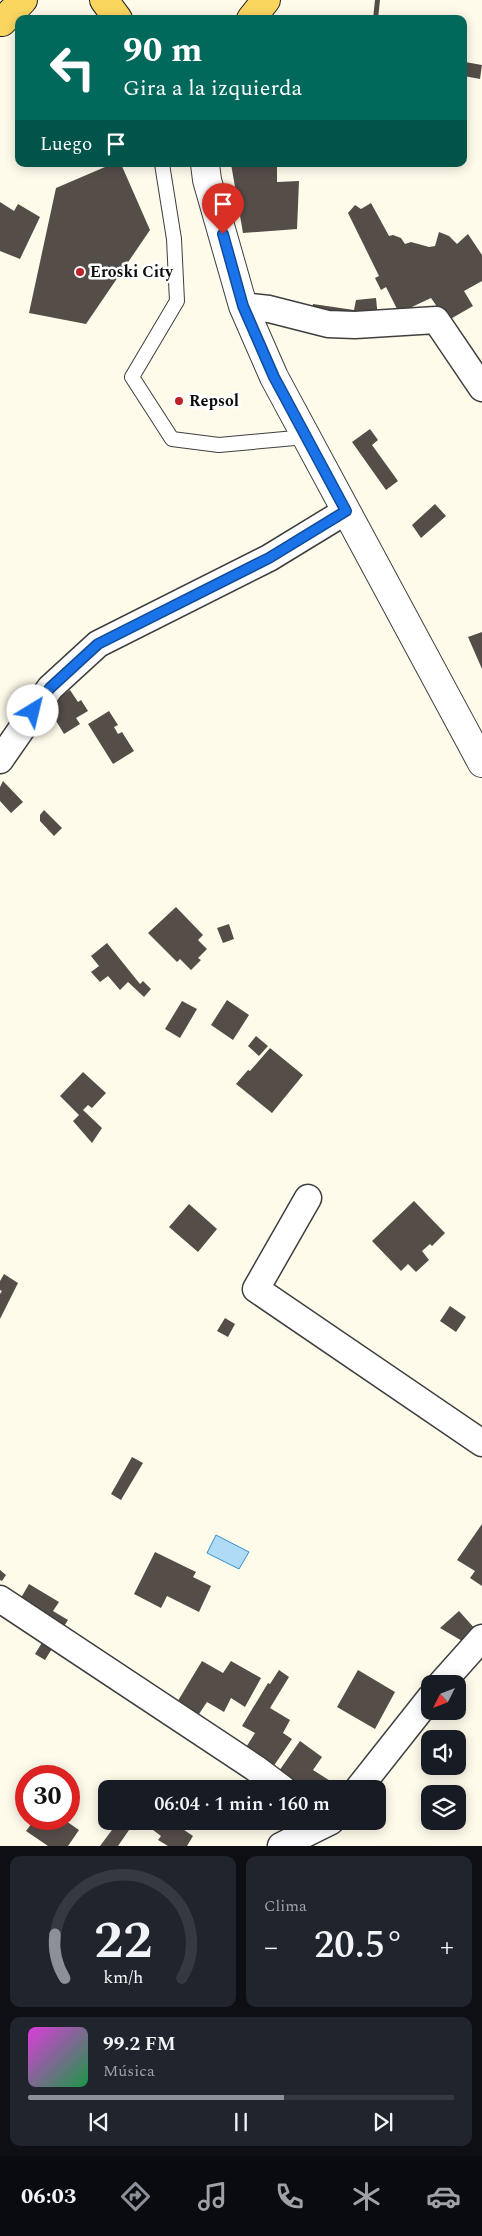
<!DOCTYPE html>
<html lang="es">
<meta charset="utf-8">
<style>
body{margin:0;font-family:Spectral,serif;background:#20242c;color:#f1f3f6;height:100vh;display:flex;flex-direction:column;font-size:19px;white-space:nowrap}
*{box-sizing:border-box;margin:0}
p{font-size:16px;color:#9ea1a6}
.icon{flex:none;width:28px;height:28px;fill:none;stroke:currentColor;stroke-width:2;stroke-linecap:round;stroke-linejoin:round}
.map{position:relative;height:1846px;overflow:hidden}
.sheet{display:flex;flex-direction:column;gap:10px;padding:10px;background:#0d0f14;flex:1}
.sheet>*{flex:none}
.top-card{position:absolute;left:15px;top:15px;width:452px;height:152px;border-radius:10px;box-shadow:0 2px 12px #0003;background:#00695c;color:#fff;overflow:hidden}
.needle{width:32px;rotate:228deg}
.buttons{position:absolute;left:421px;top:1675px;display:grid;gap:10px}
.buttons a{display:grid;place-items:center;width:45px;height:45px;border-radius:10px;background:#171b24;box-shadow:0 2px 12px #0003;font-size:25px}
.speed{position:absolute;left:15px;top:1765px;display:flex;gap:10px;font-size:25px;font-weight:700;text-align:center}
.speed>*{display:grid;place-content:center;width:65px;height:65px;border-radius:50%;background:#171b24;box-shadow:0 2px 12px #0003;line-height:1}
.speed .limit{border:8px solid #d22;background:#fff;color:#111}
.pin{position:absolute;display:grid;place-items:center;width:42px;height:42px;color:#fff;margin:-51px -21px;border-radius:50% 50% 50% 0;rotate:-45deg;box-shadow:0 0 5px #0007}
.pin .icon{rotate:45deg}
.me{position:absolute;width:55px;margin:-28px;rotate:36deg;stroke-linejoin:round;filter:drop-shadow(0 0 4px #0008)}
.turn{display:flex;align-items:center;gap:18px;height:105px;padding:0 25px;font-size:22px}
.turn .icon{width:65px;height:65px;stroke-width:2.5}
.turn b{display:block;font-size:35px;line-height:42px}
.then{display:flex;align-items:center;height:48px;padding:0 25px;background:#0003;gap:10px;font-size:19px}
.big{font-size:38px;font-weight:600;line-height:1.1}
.sheet .card{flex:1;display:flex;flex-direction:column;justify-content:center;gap:8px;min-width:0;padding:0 18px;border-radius:10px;background:#20242c}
.sheet .dial{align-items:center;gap:0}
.dial svg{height:130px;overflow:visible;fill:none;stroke:#363941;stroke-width:7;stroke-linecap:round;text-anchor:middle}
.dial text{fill:#f1f3f6;stroke:none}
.song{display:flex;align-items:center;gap:15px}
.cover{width:60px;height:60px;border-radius:8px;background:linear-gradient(135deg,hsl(300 70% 55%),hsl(140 70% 35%))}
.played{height:5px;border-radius:2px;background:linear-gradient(90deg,#8c9099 60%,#363941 60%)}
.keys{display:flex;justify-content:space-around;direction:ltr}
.heat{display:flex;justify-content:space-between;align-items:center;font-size:28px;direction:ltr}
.sheet .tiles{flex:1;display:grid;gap:10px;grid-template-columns:1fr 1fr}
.card:last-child{grid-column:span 2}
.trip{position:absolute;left:98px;top:1780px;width:288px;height:50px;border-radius:10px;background:#171b24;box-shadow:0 2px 12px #0003;font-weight:600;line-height:50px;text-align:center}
.tab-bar{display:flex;height:80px;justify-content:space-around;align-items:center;background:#090b0e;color:#9ea1a6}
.tab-bar .icon{width:35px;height:35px}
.tab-bar .on{color:#8c9099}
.tab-bar b{font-size:22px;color:#f1f3f6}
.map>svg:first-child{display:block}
.water{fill:#afdbf7;stroke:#3590cf}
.building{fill:#554d48}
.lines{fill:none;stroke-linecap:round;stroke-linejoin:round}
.service-casing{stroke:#3f3f3f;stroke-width:16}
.minor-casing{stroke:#3f3f3f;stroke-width:29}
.tertiary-casing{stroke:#3f3f3f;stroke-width:30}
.primary-casing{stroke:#1d1d1d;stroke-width:30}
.service{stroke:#fff;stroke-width:14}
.minor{stroke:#fff;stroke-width:26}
.tertiary{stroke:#fff;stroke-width:28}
.primary{stroke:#fbd65f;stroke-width:28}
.route-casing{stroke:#114b97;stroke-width:12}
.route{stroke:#1a73e8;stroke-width:9}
.poi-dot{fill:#be2228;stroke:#fff;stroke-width:2}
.labels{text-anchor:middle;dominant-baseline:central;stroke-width:5;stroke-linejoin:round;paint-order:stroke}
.poi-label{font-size:16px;font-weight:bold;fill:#0c0c0c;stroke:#fff;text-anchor:start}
</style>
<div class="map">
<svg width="482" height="1846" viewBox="0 0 482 1846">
<rect width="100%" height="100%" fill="#fffbeb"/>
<path class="water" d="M 216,1535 L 249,1552 L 239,1569 L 207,1553 Z"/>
<path class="building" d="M 375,0 L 380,0 L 378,19 L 373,19 Z
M 465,62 L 482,65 L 480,79 L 464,76 Z
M 112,164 L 121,164 L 150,230 L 86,324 L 29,313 L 56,188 Z
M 231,164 L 261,164 L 260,167 L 277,167 L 277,182 L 299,181 L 297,229 L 243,233 Z
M 0,202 L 14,211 L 18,204 L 40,217 L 20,259 L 0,251 Z
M 371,203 L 389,236 L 393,235 L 401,238 L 405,244 L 411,242 L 429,247 L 435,246 L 439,232 L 449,236 L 457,244 L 468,234 L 482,255 L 482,281 L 464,291 L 473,306 L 447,321 L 431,298 L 399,313 L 386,287 L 381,290 L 375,278 L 379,276 L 348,213 L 355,205 L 361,209 Z
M 376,298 L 378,318 L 311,316 L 313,304 L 354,310 L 356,300 Z
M 370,429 L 378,440 L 372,445 L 398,481 L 386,490 L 352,442 Z
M 435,504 L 446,516 L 421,538 L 412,525 Z
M 482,632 L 482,669 L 468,637 Z
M 70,690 L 78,702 L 81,700 L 88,711 L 76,718 L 80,724 L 64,734 L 47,706 Z
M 109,711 L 118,725 L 114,727 L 118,734 L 122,732 L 134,751 L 113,764 L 88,724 Z
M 3,781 L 23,802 L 11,813 L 0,801 L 0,787 Z
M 44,810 L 62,828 L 54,836 L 40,821 L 40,815 Z
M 176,907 L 203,935 L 198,940 L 207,949 L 198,958 L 201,960 L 191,970 L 180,959 L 177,962 L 148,933 Z
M 229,924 L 234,939 L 223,943 L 217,928 Z
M 107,943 L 140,984 L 143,981 L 151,989 L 144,997 L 128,982 L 120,990 L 108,976 L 100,982 L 91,972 L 99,966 L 91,956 Z
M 227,1000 L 249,1015 L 233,1040 L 211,1025 Z
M 182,1001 L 197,1009 L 180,1038 L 165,1029 Z
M 256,1036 L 268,1046 L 259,1056 L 248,1046 Z
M 270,1048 L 303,1075 L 272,1113 L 236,1084 L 248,1070 L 250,1071 Z
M 83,1072 L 106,1093 L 92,1108 L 88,1105 L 83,1110 L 102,1128 L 92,1143 L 73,1121 L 79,1115 L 60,1096 Z
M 414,1201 L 445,1233 L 432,1246 L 430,1244 L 422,1251 L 429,1260 L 416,1272 L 408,1264 L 401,1271 L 372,1241 Z
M 189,1204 L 217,1229 L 198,1252 L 169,1227 Z
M 4,1274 L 18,1283 L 0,1319 L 0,1294 L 2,1291 L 0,1290 L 0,1281 Z
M 450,1306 L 466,1317 L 456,1332 L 440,1321 Z
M 225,1318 L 235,1324 L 228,1337 L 217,1331 Z
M 132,1457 L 143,1463 L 121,1500 L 111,1494 Z
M 482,1524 L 482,1586 L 470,1578 L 475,1571 L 457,1560 Z
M 155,1552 L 196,1572 L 193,1577 L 211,1586 L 199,1612 L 167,1596 L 161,1608 L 134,1594 Z
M 0,1570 L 6,1575 L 2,1581 L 0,1580 Z
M 29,1584 L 59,1602 L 53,1611 L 68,1620 L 61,1631 L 18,1603 Z
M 459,1611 L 477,1631 L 464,1642 L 440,1628 Z
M 43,1641 L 53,1647 L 45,1660 L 35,1654 Z
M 202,1661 L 223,1673 L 231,1661 L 261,1678 L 245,1707 L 231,1698 L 224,1712 L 207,1702 L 197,1717 L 176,1704 Z
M 279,1670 L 289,1677 L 270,1708 L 290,1720 L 283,1733 L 292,1739 L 273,1767 L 245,1749 L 255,1733 L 242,1726 L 268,1683 L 270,1684 Z
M 358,1670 L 395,1692 L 375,1729 L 337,1707 Z
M 300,1741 L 322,1757 L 313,1770 L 343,1789 L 306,1789 L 279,1771 Z
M 35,1819 L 63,1819 L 79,1830 L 68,1846 L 48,1846 L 26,1831 Z
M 171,1821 L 193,1836 L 187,1846 L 168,1846 L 158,1840 L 161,1836 L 153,1830 L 157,1823 L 166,1829 Z
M 118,1822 L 129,1830 L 118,1846 L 100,1846 Z"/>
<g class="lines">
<defs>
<path id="service" d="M 162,164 L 174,239 L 177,301 L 132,377 L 172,439 L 219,445 L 306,437"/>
<path id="minor" d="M 243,306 L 269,309 L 328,324 L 355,325 L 436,320 L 482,388
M 0,760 L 50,688 L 98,644 L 269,558 L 346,511
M 308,1198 L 256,1289 L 482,1443
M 0,1599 L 255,1768 L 283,1789
M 441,1684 L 482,1638
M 358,1789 L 430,1698
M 281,1846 L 331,1821"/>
<path id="tertiary" d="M 205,164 L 207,180 L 243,306 L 274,377 L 482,763"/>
<path id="primary" d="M 104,0 L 118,19
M 251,19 L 266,0
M 2,22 L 23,0"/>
</defs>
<use href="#service" class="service-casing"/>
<use href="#minor" class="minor-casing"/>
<use href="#tertiary" class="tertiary-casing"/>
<use href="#primary" class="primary-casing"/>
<use href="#service" class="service"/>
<use href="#minor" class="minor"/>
<use href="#tertiary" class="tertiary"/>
<use href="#primary" class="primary"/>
</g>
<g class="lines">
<defs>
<path id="route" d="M 33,711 L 50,688 L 98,644 L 269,558 L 346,511 L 274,377 L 243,306 L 223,234"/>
</defs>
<use href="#route" class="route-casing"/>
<use href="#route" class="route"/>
</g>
<g class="poi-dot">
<circle cx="80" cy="272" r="5"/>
<circle cx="179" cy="401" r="5"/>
</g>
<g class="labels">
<g class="poi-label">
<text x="90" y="272">Eroski City</text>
<text x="189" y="401">Repsol</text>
</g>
</g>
</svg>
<div class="buttons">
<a><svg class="needle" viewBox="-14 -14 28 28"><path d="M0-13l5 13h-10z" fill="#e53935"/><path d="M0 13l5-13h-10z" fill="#9ea1a6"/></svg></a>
<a><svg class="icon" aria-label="sound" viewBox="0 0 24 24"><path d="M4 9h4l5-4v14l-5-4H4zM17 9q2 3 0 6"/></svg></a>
<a><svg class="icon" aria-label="layers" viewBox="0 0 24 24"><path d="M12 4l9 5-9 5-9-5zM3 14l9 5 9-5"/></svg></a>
</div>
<div class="speed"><div class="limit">30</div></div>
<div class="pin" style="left:223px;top:234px;background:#d93025"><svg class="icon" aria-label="arrive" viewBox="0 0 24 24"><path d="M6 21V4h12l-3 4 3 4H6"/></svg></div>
<svg class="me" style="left:33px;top:711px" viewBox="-20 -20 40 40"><circle r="19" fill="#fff"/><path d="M0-13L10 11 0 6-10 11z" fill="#1a73e8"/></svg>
<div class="trip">06:04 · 1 min · 160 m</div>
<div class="top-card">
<div class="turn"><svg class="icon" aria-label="left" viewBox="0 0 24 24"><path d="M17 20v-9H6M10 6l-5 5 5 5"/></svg><div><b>90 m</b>Gira a la izquierda</div></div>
<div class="then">Luego<svg class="icon" aria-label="arrive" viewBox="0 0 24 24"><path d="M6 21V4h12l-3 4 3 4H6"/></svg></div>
</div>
</div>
<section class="sheet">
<div class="tiles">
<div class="card dial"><svg viewBox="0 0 100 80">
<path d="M14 69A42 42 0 1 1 86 69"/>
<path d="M14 69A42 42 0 0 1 8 42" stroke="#8c9099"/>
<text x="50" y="56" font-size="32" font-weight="700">22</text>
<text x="50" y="72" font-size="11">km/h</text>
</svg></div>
<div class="card"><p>Clima</p>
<div class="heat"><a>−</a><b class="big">20.5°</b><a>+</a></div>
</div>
<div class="card">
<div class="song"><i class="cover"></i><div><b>99.2 FM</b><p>Música</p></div></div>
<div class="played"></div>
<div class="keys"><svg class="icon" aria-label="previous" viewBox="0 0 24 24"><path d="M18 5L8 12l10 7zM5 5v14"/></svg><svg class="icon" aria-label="pause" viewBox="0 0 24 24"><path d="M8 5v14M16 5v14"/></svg><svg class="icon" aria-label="next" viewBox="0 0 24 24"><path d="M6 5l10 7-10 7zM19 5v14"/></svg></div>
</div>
</div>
</section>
<nav class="tab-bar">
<b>06:03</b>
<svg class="icon on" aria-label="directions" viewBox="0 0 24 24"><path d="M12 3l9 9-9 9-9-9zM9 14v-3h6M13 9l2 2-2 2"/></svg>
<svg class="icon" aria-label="music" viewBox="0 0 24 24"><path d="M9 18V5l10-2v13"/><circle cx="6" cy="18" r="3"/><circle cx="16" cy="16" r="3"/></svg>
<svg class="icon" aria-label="phone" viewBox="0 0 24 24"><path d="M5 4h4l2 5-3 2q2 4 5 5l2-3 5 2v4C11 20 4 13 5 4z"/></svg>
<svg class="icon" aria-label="climate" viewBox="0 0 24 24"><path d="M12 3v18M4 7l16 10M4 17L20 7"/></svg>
<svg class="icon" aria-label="car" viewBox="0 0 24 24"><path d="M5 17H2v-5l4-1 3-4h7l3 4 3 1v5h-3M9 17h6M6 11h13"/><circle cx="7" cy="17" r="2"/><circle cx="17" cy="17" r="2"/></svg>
</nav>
